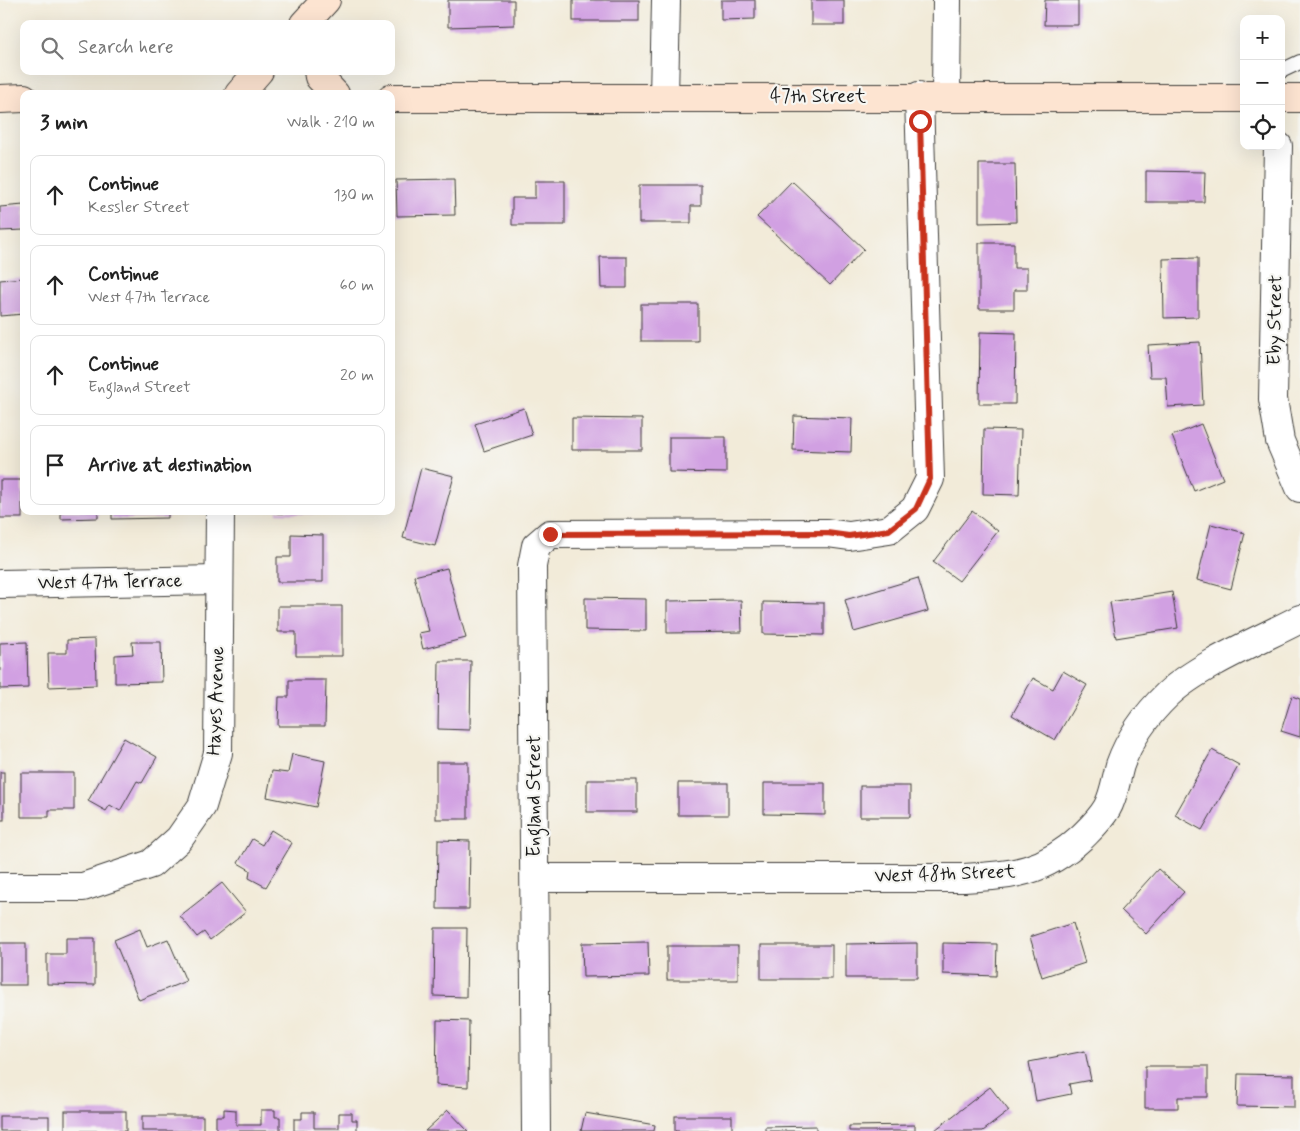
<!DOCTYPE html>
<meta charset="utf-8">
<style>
:root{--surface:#fff;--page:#f6f6f6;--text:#222;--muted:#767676;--line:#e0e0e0}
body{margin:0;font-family:Mynerve,sans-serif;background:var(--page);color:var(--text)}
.controls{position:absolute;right:15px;top:15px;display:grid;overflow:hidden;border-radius:10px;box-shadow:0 5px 20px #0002}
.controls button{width:45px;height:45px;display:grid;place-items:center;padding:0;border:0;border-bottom:1px solid var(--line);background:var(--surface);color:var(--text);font:25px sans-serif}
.stop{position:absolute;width:15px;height:15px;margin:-11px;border:4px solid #c8321e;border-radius:50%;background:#fff}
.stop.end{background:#c8321e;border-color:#fff;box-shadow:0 1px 5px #0008}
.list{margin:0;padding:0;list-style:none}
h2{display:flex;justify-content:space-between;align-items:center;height:65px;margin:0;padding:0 20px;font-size:21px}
h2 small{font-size:16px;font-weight:400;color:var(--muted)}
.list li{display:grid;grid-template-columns:32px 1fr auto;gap:15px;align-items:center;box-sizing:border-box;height:80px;margin:0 10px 10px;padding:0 10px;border:1px solid var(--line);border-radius:10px}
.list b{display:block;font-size:19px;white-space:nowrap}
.list p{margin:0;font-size:16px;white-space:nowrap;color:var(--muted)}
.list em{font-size:16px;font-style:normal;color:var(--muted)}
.icon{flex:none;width:28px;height:28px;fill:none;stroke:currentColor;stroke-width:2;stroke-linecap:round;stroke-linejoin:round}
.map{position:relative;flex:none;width:1300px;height:1131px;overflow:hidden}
.search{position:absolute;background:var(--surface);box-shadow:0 5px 20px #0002;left:20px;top:20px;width:375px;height:55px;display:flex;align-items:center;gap:12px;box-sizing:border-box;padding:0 18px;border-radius:10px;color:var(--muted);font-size:19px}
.panel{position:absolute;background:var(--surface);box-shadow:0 5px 20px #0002;left:20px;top:90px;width:375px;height:425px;border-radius:10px}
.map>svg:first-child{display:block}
.building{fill:#d1a0e2}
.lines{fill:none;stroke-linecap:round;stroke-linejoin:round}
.service-casing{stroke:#3c3b38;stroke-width:16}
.minor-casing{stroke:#3c3b38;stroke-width:30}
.secondary-casing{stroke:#3c3b38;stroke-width:30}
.service{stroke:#fff;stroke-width:14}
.minor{stroke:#fff;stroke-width:28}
.secondary{stroke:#fde4d1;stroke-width:28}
.route{stroke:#c8321e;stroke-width:6}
.labels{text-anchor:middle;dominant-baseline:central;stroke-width:4.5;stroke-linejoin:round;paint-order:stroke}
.street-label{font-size:19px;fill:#1c1c1c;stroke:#f6f6f2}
</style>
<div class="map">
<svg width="1300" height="1131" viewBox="0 0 1300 1131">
<rect width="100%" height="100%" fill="#f6f6f2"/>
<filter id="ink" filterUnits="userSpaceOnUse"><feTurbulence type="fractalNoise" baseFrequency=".02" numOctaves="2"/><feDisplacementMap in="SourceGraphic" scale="10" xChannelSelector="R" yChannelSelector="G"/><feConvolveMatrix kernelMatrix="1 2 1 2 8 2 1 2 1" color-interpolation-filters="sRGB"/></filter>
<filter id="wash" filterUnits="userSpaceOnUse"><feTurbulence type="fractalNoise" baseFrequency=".0096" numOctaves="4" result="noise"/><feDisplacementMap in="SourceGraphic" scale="20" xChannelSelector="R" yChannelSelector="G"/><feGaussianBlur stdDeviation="1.12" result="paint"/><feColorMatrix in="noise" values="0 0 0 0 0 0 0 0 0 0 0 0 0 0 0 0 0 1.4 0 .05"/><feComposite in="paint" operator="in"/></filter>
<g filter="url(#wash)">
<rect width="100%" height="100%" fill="#f2ebd9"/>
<g id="blocks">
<g class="building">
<polygon points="448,0 514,0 514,25 448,27"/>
<rect x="573" y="0" width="66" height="21"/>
<polygon points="721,0 755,0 755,19 721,20"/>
<rect x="811" y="0" width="33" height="25"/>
<polygon points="1045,0 1078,0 1078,25 1044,25"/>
<polygon points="979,164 1015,164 1016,222 979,223"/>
<polygon points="1146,171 1205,172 1204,202 1146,202"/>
<polygon points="454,179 455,215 397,216 396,180"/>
<polygon points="535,181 565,181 565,225 512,225 512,198 535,198"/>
<polygon points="792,181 864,249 830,285 757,217"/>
<polygon points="639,185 701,185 701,206 691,206 691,223 639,223"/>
<polygon points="24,205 24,230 0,231 0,207"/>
<polygon points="979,243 1014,243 1014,268 1027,268 1027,290 1014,290 1014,309 979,309"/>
<polygon points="600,257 627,257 627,288 601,288"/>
<polygon points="1198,258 1198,317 1164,318 1163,259"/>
<polygon points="24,278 24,314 0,316 0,280"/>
<rect x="641" y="304" width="57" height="37"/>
<polygon points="980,332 1016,333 1015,404 979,404"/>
<polygon points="1200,342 1203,405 1168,407 1166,377 1150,377 1148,345"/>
<polygon points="524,408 532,435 484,451 475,424"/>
<polygon points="794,416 852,418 851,452 793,450"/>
<polygon points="572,418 642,419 642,450 572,450"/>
<polygon points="1201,424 1223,479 1194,491 1172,436"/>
<polygon points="984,429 1021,430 1019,495 983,494"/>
<polygon points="669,437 726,437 726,473 669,472"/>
<polygon points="421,468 454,476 435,546 403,538"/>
<rect x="0" y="480" width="22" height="38"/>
<polygon points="61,511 98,511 98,518 61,519"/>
<polygon points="112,511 168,511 168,518 112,519"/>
<polygon points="277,511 314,511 314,514 277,513"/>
<polygon points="972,511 998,531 959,581 933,562"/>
<polygon points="1211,524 1245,533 1231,589 1197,580"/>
<polygon points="291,534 323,535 323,582 277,582 277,557 291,557"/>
<polygon points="447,568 466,638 423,649 419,633 429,631 414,576"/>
<polygon points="918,578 928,611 854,632 845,600"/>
<polygon points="1172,592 1178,628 1116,638 1110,602"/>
<polygon points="585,598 646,599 646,631 585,630"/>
<polygon points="741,600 742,632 667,633 667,601"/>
<polygon points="763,602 824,603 824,635 763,634"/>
<polygon points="278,606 342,606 342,656 296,656 296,632 278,632"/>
<polygon points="95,639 96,685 49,687 48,653 67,653 67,640"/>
<polygon points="27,642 28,688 0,689 0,643"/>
<polygon points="132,642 161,642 162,682 115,683 115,655 133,654"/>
<polygon points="439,661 471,661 470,730 438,729"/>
<polygon points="1063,671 1087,685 1055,740 1012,715 1033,678 1053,689"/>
<polygon points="289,680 326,680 325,726 278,726 279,697 289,697"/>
<polygon points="1292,696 1300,699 1300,737 1281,731"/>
<polygon points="124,738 157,757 142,783 137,781 120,811 110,805 106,811 88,801"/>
<polygon points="1212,750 1239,765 1202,830 1175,815"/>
<polygon points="292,754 325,761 316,807 267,797 272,771 288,773"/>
<rect x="436" y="762" width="32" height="57"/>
<rect x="0" y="772" width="4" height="48"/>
<polygon points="21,773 74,773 74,810 49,810 49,817 21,817"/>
<rect x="587" y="780" width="50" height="32"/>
<rect x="678" y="783" width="50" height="32"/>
<polygon points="764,783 825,783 825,815 764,814"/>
<rect x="860" y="786" width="50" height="31"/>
<polygon points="271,830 292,843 266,887 249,878 250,870 238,863 252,839 262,845"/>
<polygon points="438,840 470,841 469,909 437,909"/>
<polygon points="1158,869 1184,892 1146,934 1121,910"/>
<polygon points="222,883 246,912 210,940 204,932 197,937 180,916"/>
<polygon points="1073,923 1085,963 1042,977 1030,937"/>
<polygon points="435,928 467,928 466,997 434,996"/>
<polygon points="140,929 147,947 168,939 186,981 139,1000 114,940"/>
<polygon points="66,938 95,938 95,985 47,984 47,954 66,954"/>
<polygon points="648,942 649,976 583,977 582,943"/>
<rect x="0" y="943" width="26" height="42"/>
<polygon points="917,943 917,978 846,978 846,944"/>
<polygon points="943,943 997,944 996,976 943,974"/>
<rect x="761" y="945" width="71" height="34"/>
<rect x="667" y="946" width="71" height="34"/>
<polygon points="437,1020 469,1021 468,1087 436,1085"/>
<polygon points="1085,1051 1091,1080 1069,1084 1071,1094 1036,1101 1029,1062"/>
<polygon points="1145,1066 1208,1066 1208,1097 1178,1097 1178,1108 1145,1108"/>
<polygon points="1238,1074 1294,1075 1294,1107 1237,1106"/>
<polygon points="990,1087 1009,1111 983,1131 936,1131 935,1130"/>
<polygon points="224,1109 236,1110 236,1125 261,1125 261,1110 275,1110 275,1117 280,1117 280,1131 216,1131 216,1116 224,1116"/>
<polygon points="448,1110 468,1131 425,1131"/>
<rect x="65" y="1111" width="61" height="20"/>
<polygon points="302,1112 314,1112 314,1128 339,1128 339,1113 352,1113 352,1120 357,1120 357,1131 294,1131 294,1119 302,1119"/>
<polygon points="585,1113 655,1125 654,1131 581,1131"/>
<rect x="0" y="1116" width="49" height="15"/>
<rect x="142" y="1116" width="61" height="15"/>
<rect x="675" y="1116" width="57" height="15"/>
<polygon points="915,1125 915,1131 849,1131 849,1126"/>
<polygon points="816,1126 816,1131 765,1131 765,1127"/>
</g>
</g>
</g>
<g filter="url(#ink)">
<use href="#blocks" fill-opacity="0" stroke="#3c3b38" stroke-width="1"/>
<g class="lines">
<defs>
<polyline id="service" points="1281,71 1300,62"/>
<g id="minor">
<polyline points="946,96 947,0"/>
<polyline points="664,97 666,0"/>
<polyline points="1278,146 1273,399 1280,441 1300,488"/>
<polyline points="0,584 219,580"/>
<path d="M535,878H964C1014,875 1043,873 1082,837C1091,828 1100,820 1107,808C1114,796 1116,779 1120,765C1130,737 1147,714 1168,694C1199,665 1262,639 1300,619"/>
<polyline points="0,887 83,887 151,864 179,839 202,806 218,753 220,511"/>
<polyline points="536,1131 532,566 536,546 550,534 827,533 849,536 889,530 915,509 930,479 919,96"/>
</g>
<g id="secondary">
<polyline points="304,24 326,0"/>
<polyline points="318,71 319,77 335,94"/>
<polyline points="239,94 259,71"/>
<polyline points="391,98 1244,98"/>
<polyline points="1281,98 1300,98"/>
<polyline points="0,99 24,98"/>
</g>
</defs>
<use href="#service" class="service-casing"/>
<use href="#minor" class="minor-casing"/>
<use href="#secondary" class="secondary-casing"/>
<use href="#service" class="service"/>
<use href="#minor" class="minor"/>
<use href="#secondary" class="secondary"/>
</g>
</g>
<g class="lines" filter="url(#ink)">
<polyline class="route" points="550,534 827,533 849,536 889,530 916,509 930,479 920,121"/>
</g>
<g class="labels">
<g class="street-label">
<text x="818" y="96">47th Street</text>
<text transform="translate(1275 320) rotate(-89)">Eby Street</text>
<text transform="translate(110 582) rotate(-1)">West 47th Terrace</text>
<text transform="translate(216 701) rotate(-88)">Hayes Avenue</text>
<text transform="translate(534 796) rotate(-90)">England Street</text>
<text transform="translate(945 874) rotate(-2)">West 48th Street</text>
</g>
</g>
</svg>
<div class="controls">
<button>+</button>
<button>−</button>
<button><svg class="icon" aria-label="locate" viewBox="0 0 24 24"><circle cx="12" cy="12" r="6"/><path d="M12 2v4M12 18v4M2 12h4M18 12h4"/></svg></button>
</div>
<div class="stop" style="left:920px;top:121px"></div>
<div class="stop end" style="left:550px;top:534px"></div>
<div class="search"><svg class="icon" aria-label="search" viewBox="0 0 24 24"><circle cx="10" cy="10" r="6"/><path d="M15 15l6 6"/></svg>Search here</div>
<section class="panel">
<h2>3 min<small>Walk · 210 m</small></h2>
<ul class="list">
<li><svg class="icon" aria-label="ahead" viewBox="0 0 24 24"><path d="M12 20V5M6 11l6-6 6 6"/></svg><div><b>Continue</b><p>Kessler Street</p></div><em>130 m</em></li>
<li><svg class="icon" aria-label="ahead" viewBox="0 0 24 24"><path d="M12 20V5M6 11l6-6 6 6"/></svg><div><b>Continue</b><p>West 47th Terrace</p></div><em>60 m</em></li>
<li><svg class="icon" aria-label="ahead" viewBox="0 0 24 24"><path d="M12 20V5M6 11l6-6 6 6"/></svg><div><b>Continue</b><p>England Street</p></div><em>20 m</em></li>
<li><svg class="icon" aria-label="arrive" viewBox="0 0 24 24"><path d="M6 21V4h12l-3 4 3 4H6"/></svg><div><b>Arrive at destination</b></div></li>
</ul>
</section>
</div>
